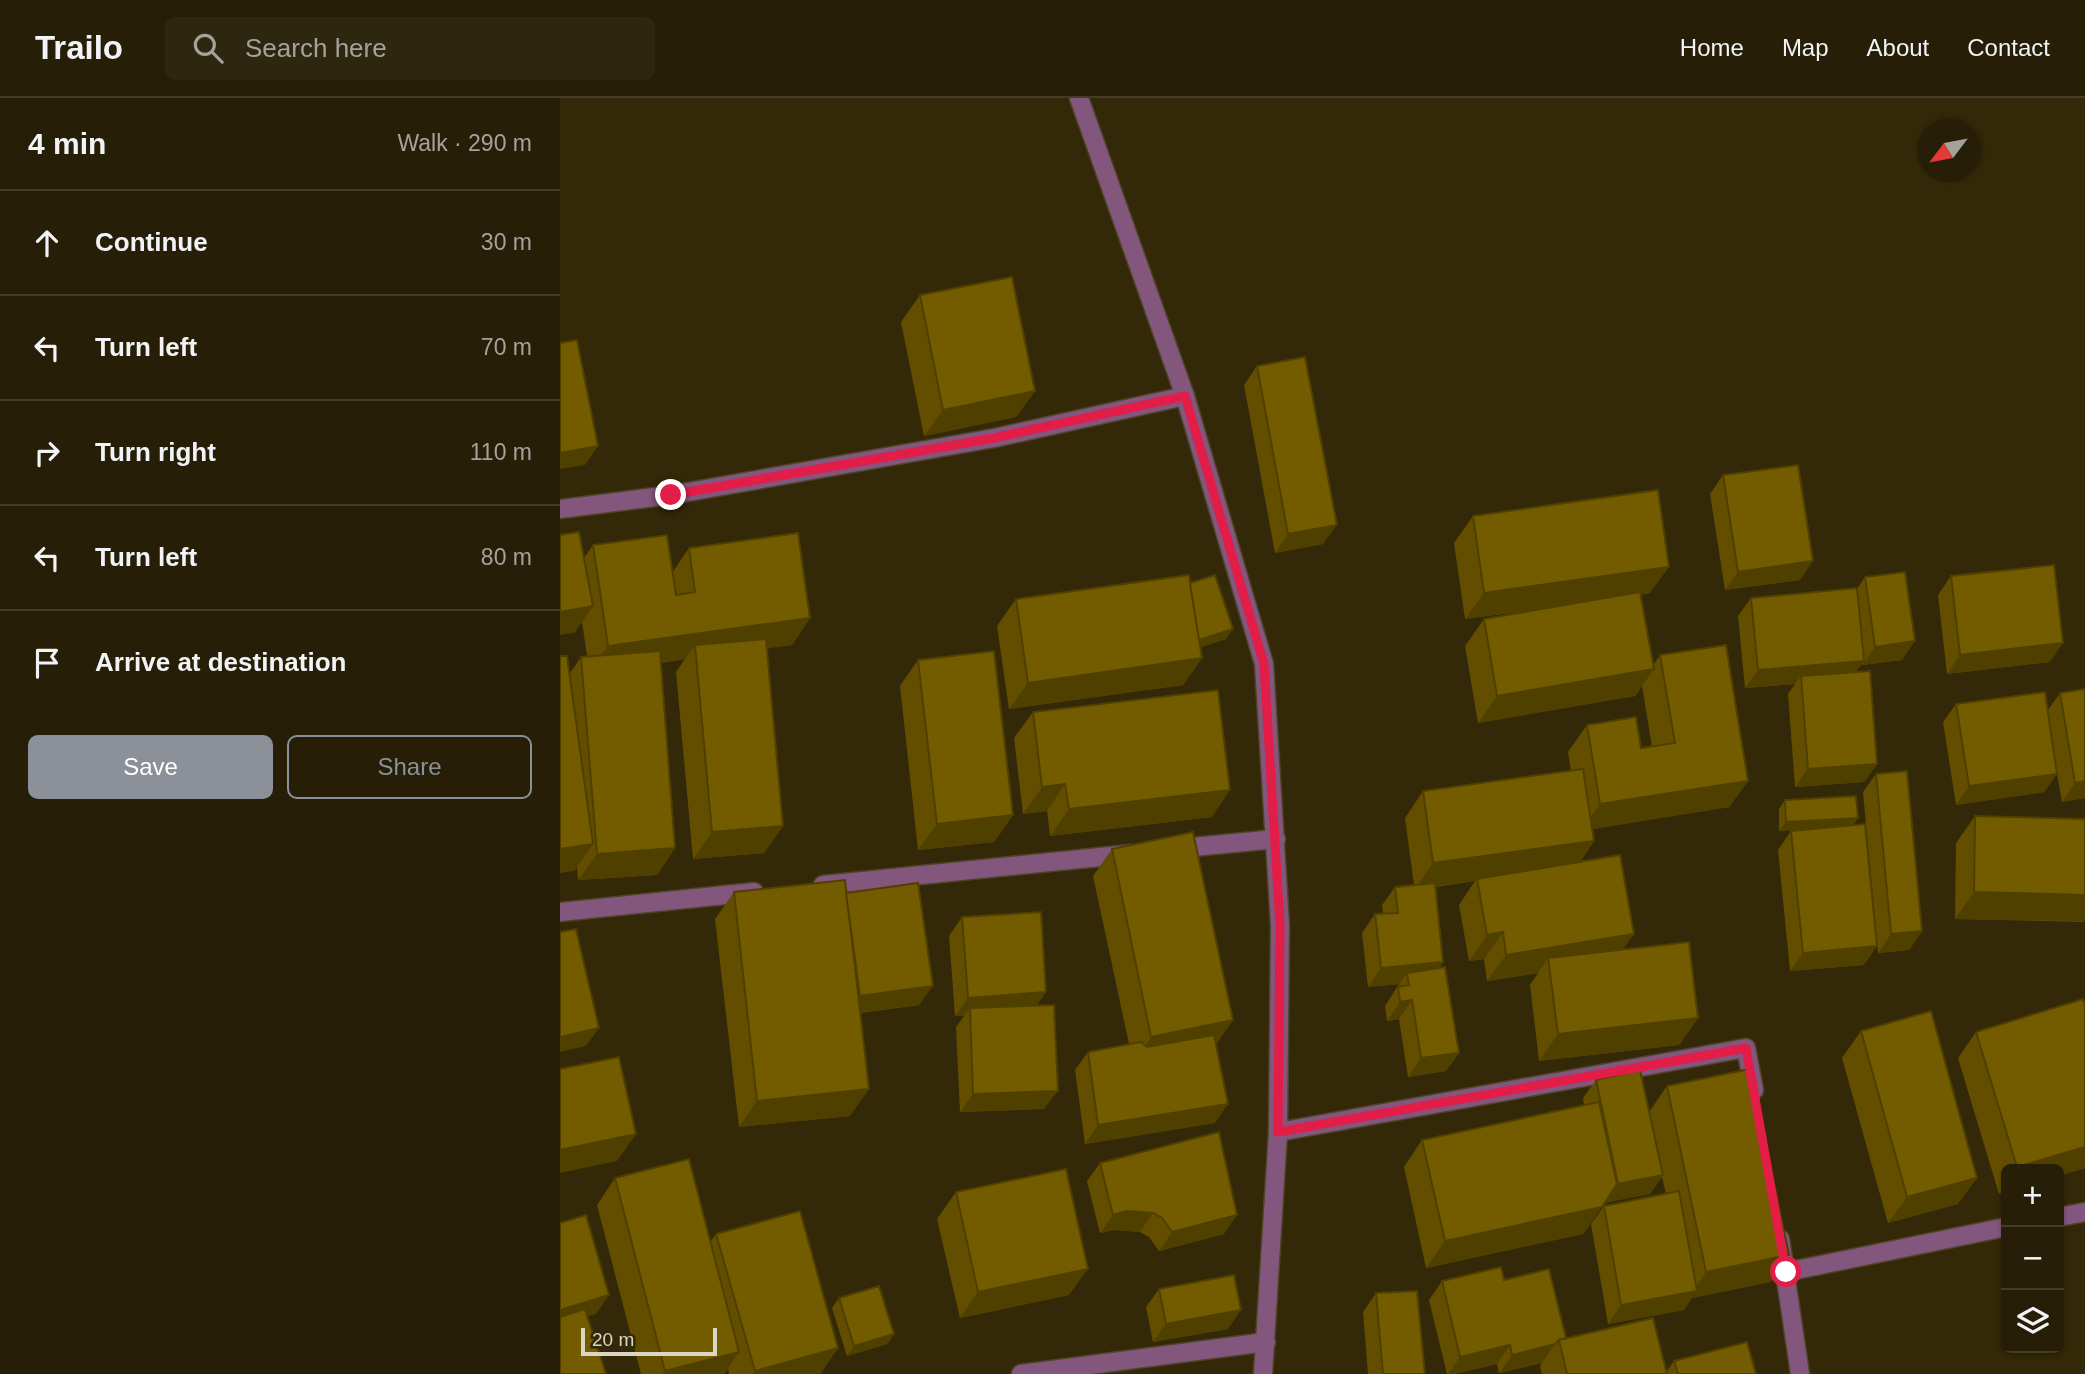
<!DOCTYPE html>
<meta charset="utf-8">
<style>
:root{--surface:#261e06;--page:#2e2710;--text:#f1f3f6;--muted:#a4a29b;--line:#423c28;--accent:#8c9099}
body{margin:0;font-family:Arial,sans-serif;background:var(--page);color:var(--text)}
.controls{position:absolute;right:21px;bottom:21px;display:grid;overflow:hidden;border-radius:10px;box-shadow:0 2px 5px #0004}
.controls button{width:63px;height:63px;display:grid;place-items:center;padding:0;border:0;border-bottom:2px solid var(--line);background:var(--surface);color:var(--text);font:35px sans-serif}
.compass{position:absolute;left:1357px;top:21px;width:63px;height:63px;border-radius:50%;background:var(--surface);box-shadow:0 2px 5px #0004;rotate:238deg}
.scale{position:absolute;left:21px;bottom:18px;width:136px;box-sizing:border-box;padding-left:7px;border:4px solid #dbd5c3;border-top:0;font-size:19px;line-height:24px;white-space:nowrap;color:#dbd5c3;-webkit-text-stroke:5px #332808;paint-order:stroke}
.stop{position:absolute;width:21px;height:21px;margin:-16px;border:5px solid #e11d48;border-radius:50%;background:#fff}
.stop.end{background:#e11d48;border-color:#fff;box-shadow:0 2px 7px #0008}
.list{margin:0;padding:0;list-style:none}
h2{display:flex;justify-content:space-between;align-items:center;height:91px;margin:0;padding:0 28px;font-size:30px}
h2 small{font-size:23px;font-weight:400;color:var(--muted)}
.list li{display:grid;grid-template-columns:46px 1fr auto;gap:21px;align-items:center;box-sizing:border-box;height:105px;padding:0 28px;border-top:2px solid var(--line)}
.list b{display:block;font-size:26px;white-space:nowrap}
.list em{font-size:23px;font-style:normal;color:var(--muted)}
.actions{display:flex;gap:14px;padding:21px 28px}
.actions a{flex:1;padding:16px 0;border:2px solid var(--accent);border-radius:10px;text-align:center;font-size:24px;color:var(--accent)}
.actions .main{background:var(--accent);color:#fff}
.icon{flex:none;width:38px;height:38px;fill:none;stroke:currentColor;stroke-width:2;stroke-linecap:round;stroke-linejoin:round}
.map{position:relative;flex:none;width:1525px;height:1276px;overflow:hidden}
header{display:flex;align-items:center;gap:42px;box-sizing:border-box;height:98px;padding:0 35px;background:var(--surface);border-bottom:2px solid var(--line)}
header strong{font-size:33px}
nav{display:flex;gap:38px;margin-inline-start:auto;font-size:24px}
.search{width:490px;height:63px;background:var(--page);display:flex;align-items:center;gap:18px;box-sizing:border-box;padding:0 24px;border-radius:10px;color:var(--muted);font-size:26px}
main{display:flex}
aside{flex:1;background:var(--surface)}
.map>svg:first-child{display:block}
.lines{fill:none;stroke-linecap:round;stroke-linejoin:round}
.minor-casing{stroke:#4e4426;stroke-width:21}
.minor{stroke:#83567e;stroke-width:18}
.wall{fill:#634e00}
.shaded-wall{fill:#504000}
.building{fill:#735b00;stroke:#504000;stroke-width:2}
.route{stroke:#e11d48;stroke-width:9}
</style>
<header>
<strong>Trailo</strong>
<div class="search"><svg class="icon" aria-label="search" viewBox="0 0 24 24"><circle cx="10" cy="10" r="6"/><path d="M15 15l6 6"/></svg>Search here</div>
<nav><a>Home</a><a>Map</a><a>About</a><a>Contact</a></nav>
</header>
<main>
<aside>
<h2>4 min<small>Walk · 290 m</small></h2>
<ul class="list">
<li><svg class="icon" aria-label="ahead" viewBox="0 0 24 24"><path d="M12 20V5M6 11l6-6 6 6"/></svg><div><b>Continue</b></div><em>30 m</em></li>
<li><svg class="icon" aria-label="left" viewBox="0 0 24 24"><path d="M17 20v-9H6M10 6l-5 5 5 5"/></svg><div><b>Turn left</b></div><em>70 m</em></li>
<li><svg class="icon" aria-label="right" viewBox="0 0 24 24"><path d="M7 20v-9h11M14 6l5 5-5 5"/></svg><div><b>Turn right</b></div><em>110 m</em></li>
<li><svg class="icon" aria-label="left" viewBox="0 0 24 24"><path d="M17 20v-9H6M10 6l-5 5 5 5"/></svg><div><b>Turn left</b></div><em>80 m</em></li>
<li><svg class="icon" aria-label="arrive" viewBox="0 0 24 24"><path d="M6 21V4h12l-3 4 3 4H6"/></svg><div><b>Arrive at destination</b></div></li>
</ul>
<div class="actions"><a class="main">Save</a><a>Share</a></div>
</aside>
<div class="map">
<svg width="1525" height="1276" viewBox="0 0 1525 1276">
<rect width="100%" height="100%" fill="#332808"/>
<g class="lines">
<defs>
<g id="minor">
<polyline points="519,0 625,298 704,566 720,827 718,1034 703,1276"/>
<polyline points="0,411 111,397 434,340 625,298"/>
<polyline points="612,751 716,741"/>
<polyline points="263,787 570,756"/>
<polyline points="0,814 194,794"/>
<polyline points="718,1034 1186,950 1194,992"/>
<polyline points="1499,1119 1525,1114"/>
<polyline points="1220,1141 1240,1276"/>
<polyline points="1226,1174 1446,1129"/>
<polyline points="461,1276 706,1244"/>
</g>
</defs>
<use href="#minor" class="minor-casing"/>
<use href="#minor" class="minor"/>
</g>
<g class="wall">
<polygon points="360,197 475,293 456,319 364,338 341,224"/>
<polygon points="697,268 763,446 715,455 684,287"/>
<polygon points="1163,377 1240,482 1165,492 1150,396"/>
<polygon points="913,418 1090,495 1080,497 1093,568 1100,557 1188,683 1169,709 1032,731 1034,743 1020,764 1074,836 1062,852 1138,920 1119,947 979,963 970,887 978,875 927,883 924,861 909,863 899,807 915,783 876,789 883,864 880,869 899,955 886,973 848,979 839,921 827,923 825,908 839,886 808,889 802,835 815,816 823,816 822,807 835,789 854,787 845,720 863,693 1011,673 1008,654 1027,627 1081,650 1092,649 1082,588 1075,598 918,625 905,548 924,521 996,509 905,521 894,445"/>
<polygon points="33,447 112,475 129,450 250,520 232,547 206,550 223,728 204,755 133,761 116,574 125,561 101,565 115,750 97,777 18,782 17,769 14,773 10,575 21,559 27,558 22,524 14,535 24,460"/>
<polygon points="1391,478 1490,564 1387,576 1378,497"/>
<polygon points="1305,479 1342,562 1302,567 1301,566 1296,574 1317,666 1304,684 1235,689 1228,596 1235,586 1185,590 1178,518 1191,500 1297,491"/>
<polygon points="630,485 666,541 640,549 642,560 623,587 449,611 437,528 456,501"/>
<polygon points="358,562 453,717 434,744 358,752 340,588"/>
<polygon points="1525,591 1525,700 1502,704 1497,676 1484,694 1396,707 1383,624 1396,606 1488,612 1500,595"/>
<polygon points="473,614 652,719 490,738 487,713 463,716 454,640"/>
<polygon points="1316,676 1362,833 1349,852 1318,855 1303,694"/>
<polygon points="1225,702 1298,720 1293,727 1304,867 1230,873 1218,752 1231,733 1236,732 1219,733 1219,711"/>
<polygon points="1415,718 1525,721 1524,824 1395,821 1396,745"/>
<polygon points="552,751 673,922 656,946 655,1025 525,1046 515,972 528,954 569,946 533,778"/>
<polygon points="174,794 286,795 359,907 300,915 290,1018 179,1029 155,821"/>
<polygon points="402,819 477,908 484,1011 400,1014 396,929 404,918 395,918 389,838"/>
<polygon points="1525,902 1525,1070 1499,1078 1499,1071 1446,1071 1446,1094 1439,1096 1398,960 1416,934 1524,904"/>
<polygon points="1301,933 1398,1106 1328,1125 1282,960"/>
<polygon points="1036,982 1089,1014 1107,988 1229,1157 1210,1184 1132,1200 1124,1212 1048,1226 1031,1126 1044,1108 1106,1096 1102,1079 1090,1096 1045,1104 1023,1136 866,1170 844,1069 862,1042 1024,1007 1023,1000"/>
<polygon points="540,1065 664,1136 599,1153 589,1139 580,1134 554,1132 540,1135 527,1083"/>
<polygon points="55,1080 150,1144 156,1136 278,1250 260,1276 169,1276 168,1271 164,1276 81,1276 37,1107"/>
<polygon points="396,1094 509,1197 400,1220 377,1121"/>
<polygon points="944,1182 1006,1240 1106,1274 1114,1263 1196,1276 982,1276 980,1268 982,1265 939,1275 937,1266 894,1276 887,1276 869,1202 882,1183"/>
<polygon points="599,1191 668,1231 593,1244 586,1209"/>
<polygon points="816,1195 865,1276 808,1276 803,1214"/>
<polygon points="279,1200 334,1236 327,1246 287,1258 272,1210"/>
</g>
<g class="shaded-wall">
<polygon points="475,293 456,319 364,338 383,312"/>
<polygon points="38,348 25,367 0,371 0,355"/>
<polygon points="777,427 763,446 715,455 728,436"/>
<polygon points="1253,463 1240,482 1165,492 1178,474"/>
<polygon points="1109,469 1090,495 905,521 924,495"/>
<polygon points="33,508 14,535 0,537 0,514"/>
<polygon points="250,520 232,547 136,560 135,547 125,561 29,574 48,548"/>
<polygon points="673,531 666,541 630,553 636,543"/>
<polygon points="1355,543 1342,562 1302,567 1315,549"/>
<polygon points="1503,545 1490,564 1387,576 1400,557"/>
<polygon points="642,560 623,587 449,611 468,585"/>
<polygon points="1304,563 1291,581 1241,578 1235,586 1185,590 1198,572"/>
<polygon points="1094,571 1075,598 918,625 937,598"/>
<polygon points="1317,666 1304,684 1235,689 1248,671"/>
<polygon points="1497,676 1484,694 1396,707 1409,688"/>
<polygon points="1188,683 1169,709 1021,733 1040,706"/>
<polygon points="1525,683 1525,700 1502,704 1515,685"/>
<polygon points="505,686 487,713 463,716 482,689"/>
<polygon points="670,692 652,719 490,738 509,711"/>
<polygon points="453,717 434,744 358,752 377,726"/>
<polygon points="1298,720 1291,730 1219,733 1226,724"/>
<polygon points="223,728 204,755 133,761 152,734"/>
<polygon points="1034,743 1015,770 917,781 915,783 855,791 873,765"/>
<polygon points="33,746 14,773 0,775 0,751"/>
<polygon points="115,750 97,777 18,782 37,756"/>
<polygon points="1414,794 1525,797 1525,823 1395,821"/>
<polygon points="1362,833 1349,852 1318,855 1331,836"/>
<polygon points="943,834 924,861 909,863 927,837"/>
<polygon points="1074,836 1055,862 988,860 978,875 927,883 946,857"/>
<polygon points="1317,848 1304,867 1230,873 1243,855"/>
<polygon points="883,864 870,883 847,875 839,886 808,889 821,870"/>
<polygon points="373,888 359,907 287,916 300,898"/>
<polygon points="486,894 473,913 410,910 404,918 395,918 408,900"/>
<polygon points="852,902 839,921 827,923 840,904"/>
<polygon points="1138,920 1119,947 979,963 998,936"/>
<polygon points="673,922 654,948 573,966 591,939"/>
<polygon points="39,930 26,948 0,954 0,939"/>
<polygon points="899,955 886,973 848,979 861,960"/>
<polygon points="309,991 290,1018 179,1029 197,1003"/>
<polygon points="498,993 484,1011 400,1014 413,996"/>
<polygon points="668,1006 655,1025 525,1046 538,1027"/>
<polygon points="76,1036 57,1063 0,1075 0,1052"/>
<polygon points="1525,1049 1525,1070 1499,1078 1499,1071 1456,1071 1457,1069"/>
<polygon points="1103,1077 1090,1096 1045,1105 1058,1086"/>
<polygon points="1417,1080 1398,1106 1328,1125 1347,1099"/>
<polygon points="1446,1085 1446,1094 1439,1096"/>
<polygon points="1042,1109 1023,1136 866,1170 885,1143"/>
<polygon points="567,1113 593,1115 580,1134 554,1132 540,1135 553,1117"/>
<polygon points="677,1117 664,1136 599,1153 612,1134"/>
<polygon points="1229,1157 1210,1184 1132,1200 1124,1212 1048,1226 1061,1207 1132,1194 1146,1174"/>
<polygon points="528,1171 509,1197 400,1220 418,1194"/>
<polygon points="49,1197 36,1216 0,1227 0,1212"/>
<polygon points="681,1212 668,1231 593,1244 606,1226"/>
<polygon points="334,1236 327,1246 287,1258 294,1248"/>
<polygon points="995,1246 982,1265 939,1275 952,1257"/>
<polygon points="950,1247 937,1266 894,1276 888,1276 900,1259"/>
<polygon points="278,1250 260,1276 193,1276 195,1273"/>
<polygon points="179,1254 164,1276 103,1276 105,1273"/>
</g>
<g class="building">
<polygon points="452,179 475,293 383,312 360,197"/>
<polygon points="17,242 38,348 0,355 0,245"/>
<polygon points="745,259 777,427 728,436 697,268"/>
<polygon points="1238,367 1253,463 1178,474 1163,377"/>
<polygon points="1098,392 1109,469 924,495 913,418"/>
<polygon points="19,434 33,508 0,514 0,437"/>
<polygon points="238,435 250,520 48,548 33,447 107,437 116,497 135,494 129,450"/>
<polygon points="1494,467 1503,545 1400,557 1391,478"/>
<polygon points="1345,474 1355,543 1315,549 1305,479"/>
<polygon points="629,477 642,560 468,585 456,501"/>
<polygon points="655,477 673,531 639,542 630,485"/>
<polygon points="1297,490 1304,563 1198,572 1191,500"/>
<polygon points="1080,494 1094,571 937,598 924,521"/>
<polygon points="206,541 223,728 152,734 135,547"/>
<polygon points="1166,547 1188,683 1040,706 1027,627 1076,619 1081,650 1115,645 1100,557"/>
<polygon points="100,553 115,750 37,756 21,559"/>
<polygon points="434,553 453,717 377,726 358,562"/>
<polygon points="0,558 7,558 33,746 0,751"/>
<polygon points="1310,573 1317,666 1248,671 1241,578"/>
<polygon points="1525,591 1525,683 1515,685 1500,595"/>
<polygon points="658,592 670,692 509,711 505,686 482,689 473,614"/>
<polygon points="1485,594 1497,676 1409,688 1396,606"/>
<polygon points="1023,671 1034,743 873,765 863,693"/>
<polygon points="1347,673 1362,833 1331,836 1316,676"/>
<polygon points="1296,698 1298,720 1226,724 1225,702"/>
<polygon points="1415,718 1525,721 1525,797 1414,794"/>
<polygon points="1305,726 1317,848 1243,855 1231,733"/>
<polygon points="633,734 673,922 591,939 552,751"/>
<polygon points="1060,757 1074,836 946,857 943,834 927,837 917,781"/>
<polygon points="285,782 309,991 197,1003 174,794"/>
<polygon points="358,785 373,888 300,898 286,795"/>
<polygon points="875,785 883,864 821,870 815,816 838,815 835,789"/>
<polygon points="481,814 486,894 408,900 402,819"/>
<polygon points="16,831 39,930 0,939 0,834"/>
<polygon points="1129,844 1138,920 998,936 988,860"/>
<polygon points="885,869 899,955 861,960 852,902 840,904 838,889 849,887 847,875"/>
<polygon points="1523,901 1525,907 1525,1049 1457,1069 1416,934"/>
<polygon points="494,907 498,993 413,996 410,910"/>
<polygon points="1371,913 1417,1080 1347,1099 1301,933"/>
<polygon points="654,937 668,1006 538,1027 528,954 581,944 587,949"/>
<polygon points="59,959 76,1036 0,1052 0,971"/>
<polygon points="1190,971 1229,1157 1146,1174 1107,988"/>
<polygon points="1080,972 1103,1077 1058,1086 1036,982"/>
<polygon points="1039,1004 1057,1086 1042,1109 885,1143 862,1042"/>
<polygon points="659,1034 677,1117 612,1134 602,1120 593,1115 567,1113 553,1117 540,1065"/>
<polygon points="129,1061 179,1254 105,1273 55,1080"/>
<polygon points="506,1071 528,1171 418,1194 396,1094"/>
<polygon points="1119,1093 1137,1193 1061,1207 1044,1108"/>
<polygon points="240,1113 278,1250 195,1273 156,1136"/>
<polygon points="26,1117 49,1197 0,1212 0,1125"/>
<polygon points="941,1169 944,1182 989,1171 1006,1240 999,1242 995,1246 952,1257 950,1247 900,1259 882,1183"/>
<polygon points="674,1177 681,1212 606,1226 599,1191"/>
<polygon points="319,1188 334,1236 294,1248 279,1200"/>
<polygon points="857,1193 865,1276 823,1276 816,1195"/>
<polygon points="25,1211 46,1276 0,1276 0,1219"/>
<polygon points="1093,1220 1107,1276 1007,1276 999,1242"/>
<polygon points="1187,1244 1196,1276 1118,1276 1114,1263"/>
</g>
<g class="lines">
<polyline class="route" points="111,397 434,340 625,298 704,566 720,827 718,1034 1186,950 1226,1174"/>
</g>
</svg>
<div class="controls">
<button>+</button>
<button>−</button>
<button><svg class="icon" aria-label="layers" viewBox="0 0 24 24"><path d="M12 4l9 5-9 5-9-5zM3 14l9 5 9-5"/></svg></button>
</div>
<svg class="compass" viewBox="-18 -18 36 36"><path d="M0-13l5 13h-10z" fill="#e53935"/><path d="M0 13l5-13h-10z" fill="#a4a29b"/></svg>
<div class="scale">20 m</div>
<div class="stop" style="left:1226px;top:1174px"></div>
<div class="stop end" style="left:111px;top:397px"></div>
</div>
</main>
